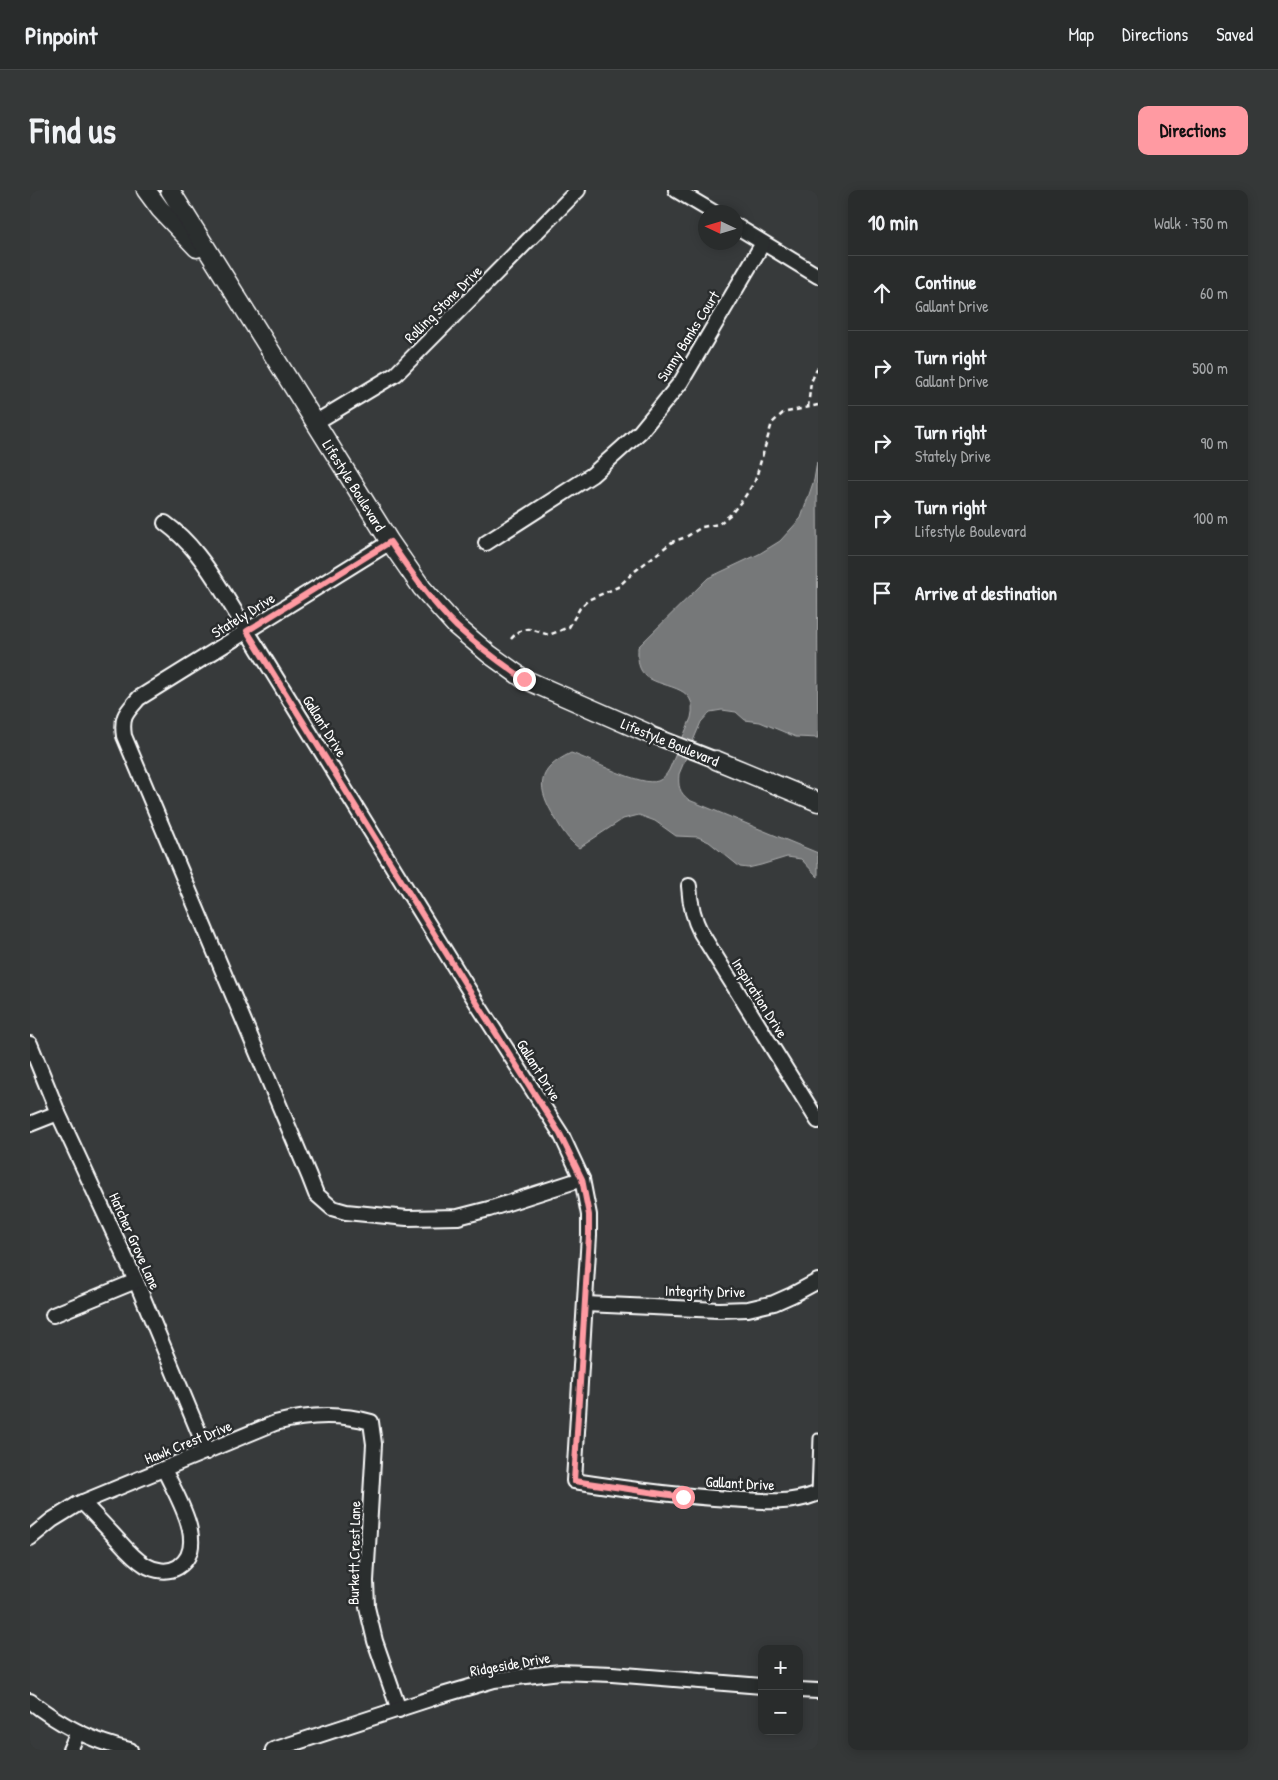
<!DOCTYPE html>
<meta charset="utf-8">
<style>
:root{--surface:#292c2c;--page:#353838;--text:#f1f3f6;--muted:#a5a7a9;--line:#454848;--accent:#ff9aa2}
body{margin:0;font-family:"Patrick Hand",sans-serif;background:var(--page);color:var(--text)}
.controls{position:absolute;right:15px;bottom:15px;display:grid;overflow:hidden;border-radius:10px;box-shadow:0 2px 12px #0003}
.controls button{width:45px;height:45px;display:grid;place-items:center;padding:0;border:0;border-bottom:1px solid var(--line);background:var(--surface);color:var(--text);font:25px sans-serif}
.compass{position:absolute;left:668px;top:15px;width:45px;height:45px;border-radius:50%;background:var(--surface);box-shadow:0 2px 12px #0003;rotate:274deg}
.stop{position:absolute;width:15px;height:15px;margin:-11px;border:4px solid #ff9aa2;border-radius:50%;background:#fff}
.stop.end{background:#ff9aa2;border-color:#fff;box-shadow:0 1px 5px #0008}
.list{margin:0;padding:0;list-style:none}
h2{display:flex;justify-content:space-between;align-items:center;height:65px;margin:0;padding:0 20px;font-size:21px}
h2 small{font-size:16px;font-weight:400;color:var(--muted)}
.list li{display:grid;grid-template-columns:32px 1fr auto;gap:15px;align-items:center;box-sizing:border-box;height:75px;padding:0 20px;border-top:1px solid var(--line)}
.list b{display:block;font-size:19px;white-space:nowrap}
.list p{margin:0;font-size:16px;white-space:nowrap;color:var(--muted)}
.list em{font-size:16px;font-style:normal;color:var(--muted)}
.icon{flex:none;width:28px;height:28px;fill:none;stroke:currentColor;stroke-width:2;stroke-linecap:round;stroke-linejoin:round}
.map{position:relative;flex:none;width:788px;height:1560px;overflow:hidden;border-radius:10px}
header{display:flex;align-items:center;gap:30px;box-sizing:border-box;height:70px;padding:0 25px;background:var(--surface);border-bottom:1px solid var(--line)}
header strong{font-size:24px}
nav{display:flex;gap:28px;margin-inline-start:auto;font-size:18px}
.intro{display:flex;align-items:center;justify-content:space-between;box-sizing:border-box;height:120px;padding:0 30px}
h1{margin:0;font-size:35px}
.button{padding:12px 22px;border-radius:10px;background:var(--accent);color:#111;font-size:18px;font-weight:700}
main{display:flex;gap:30px;padding:0 30px}
aside{flex:1;background:var(--surface);border-radius:10px;box-shadow:0 2px 12px #0003}
.map>svg:first-child{display:block}
.water{fill:#767879;stroke:#adaeaf}
.lines{fill:none;stroke-linecap:round;stroke-linejoin:round}
.service-casing{stroke:#fff;stroke-width:11}
.minor-casing{stroke:#fff;stroke-width:18}
.tertiary-casing{stroke:#fff;stroke-width:21}
.path{stroke:#fff;stroke-width:2.5;stroke-dasharray:5 4;stroke-linecap:butt}
.service{stroke:#2a2d2e;stroke-width:7}
.minor{stroke:#2a2d2e;stroke-width:14}
.tertiary{stroke:#2a2d2e;stroke-width:18}
.route{stroke:#ff9aa2;stroke-width:6}
.labels{text-anchor:middle;dominant-baseline:central;stroke-width:5;stroke-linejoin:round;paint-order:stroke}
.street-label{font-size:15px;fill:#fff;stroke:#2a2d2e}
</style>
<header>
<strong>Pinpoint</strong>
<nav><a>Map</a><a>Directions</a><a>Saved</a></nav>
</header>
<div class="intro"><h1>Find us</h1><a class="button">Directions</a></div>
<main>
<div class="map">
<svg width="788" height="1560" viewBox="0 0 788 1560">
<rect width="100%" height="100%" fill="#373a3b"/>
<filter id="ink" filterUnits="userSpaceOnUse"><feTurbulence type="fractalNoise" baseFrequency=".02" numOctaves="2"/><feDisplacementMap in="SourceGraphic" scale="10" xChannelSelector="R" yChannelSelector="G"/><feConvolveMatrix kernelMatrix="1 2 1 2 8 2 1 2 1" color-interpolation-filters="sRGB"/></filter>
<g filter="url(#ink)">
<path class="water" d="M787,272L788,548L766,547L730,532L715,530L706,522L692,520L680,522L671,532L649,584C648,596 649,602 659,610L788,663V687L771,669L757,667L731,675L718,678L710,677L679,652L668,647L646,646L625,631L609,625L593,629L549,658C538,650 532,640 525,628C507,598 505,580 541,563C560,569 611,597 628,591C633,589 636,585 639,580L661,528C670,492 628,500 614,484C607,477 608,466 608,457L678,388L729,364L750,351L771,328L784,290Z"/>
<g class="lines">
<defs>
<polyline id="service" points="786,1304 788,1248"/>
<g id="minor">
<polyline points="646,0 683,22"/>
<polyline points="706,36 788,86"/>
<polyline points="286,232 366,184 548,0"/>
<path d="M135,333C160,351 177,376 193,402L450,818L531,944L552,989L559,1025V1045L544,1291C596,1299 647,1306 700,1309C730,1311 758,1315 786,1304"/>
<path d="M360,352L109,508C96,523 91,526 94,546L279,986L286,1004L302,1018L316,1022L377,1028L428,1027L459,1019L552,989"/>
<polyline points="456,353 562,285 610,242 651,192 733,53"/>
<polyline points="617,543 686,570"/>
<path d="M659,696C660,713 663,728 671,743L788,931"/>
<polyline points="0,854 28,923 106,1091 177,1262"/>
<polyline points="0,934 28,923"/>
<polyline points="555,1114 689,1120 718,1119 744,1113 762,1105 788,1091"/>
<polyline points="23,1125 106,1091"/>
<path d="M52,1312C65,1325 77,1338 89,1351C97,1360 105,1369 115,1375C125,1381 138,1383 148,1377C180,1356 145,1304 134,1279"/>
<path d="M0,1348L22,1330L48,1314L245,1233C276,1225 310,1223 341,1232L344,1254L336,1391L337,1417L345,1451L369,1520"/>
<polyline points="769,1500 788,1501"/>
<path d="M0,1511C29,1534 63,1552 100,1560"/>
<polyline points="40,1560 48,1542"/>
<polyline points="243,1560 409,1506 464,1490 530,1482 582,1484 732,1496"/>
</g>
<g id="tertiary">
<polyline points="116,0 130,19 167,58"/>
<path id="s1" d="M140,0L360,352L392,398L426,436L459,464L494,489L617,543"/>
<polyline points="686,570 788,612"/>
</g>
</defs>
<use href="#service" class="service-casing"/>
<use href="#minor" class="minor-casing"/>
<use href="#tertiary" class="tertiary-casing"/>
<g class="path">
<polyline points="778,217 781,192 788,177"/>
<path d="M481,449C495,433 502,440 519,445L539,437L550,418L558,410L588,397L605,381L642,352L656,347L672,337L689,334L701,324L714,308L725,291L742,233L753,223L788,215"/>
</g>
<use href="#service" class="service"/>
<use href="#minor" class="minor"/>
<use href="#tertiary" class="tertiary"/>
</g>
</g>
<g class="lines" filter="url(#ink)">
<path class="route" d="M494,489C471,473 448,456 427,437C401,412 381,382 360,352L217,441L450,818L530,944L552,989L559,1025V1045L544,1291L653,1307"/>
</g>
<g class="labels">
<g class="street-label">
<text transform="translate(413 114) rotate(-45)">Rolling Stone Drive</text>
<text transform="translate(658 146) rotate(-58)">Sunny Banks Court</text>
<text stroke="none"><textPath href="#s1" startOffset="348">Lifestyle Boulevard</textPath></text>
<text transform="translate(213 425) rotate(-32)">Stately Drive</text>
<text transform="translate(295 536) rotate(58)">Gallant Drive</text>
<text transform="translate(640 552) rotate(22)">Lifestyle Boulevard</text>
<text transform="translate(730 808) rotate(58)">Inspiration Drive</text>
<text transform="translate(509 880) rotate(58)">Gallant Drive</text>
<text transform="translate(105 1051) rotate(66)">Hatcher Grove Lane</text>
<text transform="translate(675 1101) rotate(1)">Integrity Drive</text>
<text transform="translate(158 1252) rotate(-22)">Hawk Crest Drive</text>
<text transform="translate(710 1293) rotate(3)">Gallant Drive</text>
<text transform="translate(324 1363) rotate(-89)">Burkett Crest Lane</text>
<text transform="translate(480 1474) rotate(-10)">Ridgeside Drive</text>
</g>
</g>
</svg>
<div class="controls">
<button>+</button>
<button>−</button>
</div>
<svg class="compass" viewBox="-18 -18 36 36"><path d="M0-13l5 13h-10z" fill="#e53935"/><path d="M0 13l5-13h-10z" fill="#a5a7a9"/></svg>
<div class="stop" style="left:653px;top:1307px"></div>
<div class="stop end" style="left:494px;top:489px"></div>
</div>
<aside>
<h2>10 min<small>Walk · 750 m</small></h2>
<ul class="list">
<li><svg class="icon" aria-label="ahead" viewBox="0 0 24 24"><path d="M12 20V5M6 11l6-6 6 6"/></svg><div><b>Continue</b><p>Gallant Drive</p></div><em>60 m</em></li>
<li><svg class="icon" aria-label="right" viewBox="0 0 24 24"><path d="M7 20v-9h11M14 6l5 5-5 5"/></svg><div><b>Turn right</b><p>Gallant Drive</p></div><em>500 m</em></li>
<li><svg class="icon" aria-label="right" viewBox="0 0 24 24"><path d="M7 20v-9h11M14 6l5 5-5 5"/></svg><div><b>Turn right</b><p>Stately Drive</p></div><em>90 m</em></li>
<li><svg class="icon" aria-label="right" viewBox="0 0 24 24"><path d="M7 20v-9h11M14 6l5 5-5 5"/></svg><div><b>Turn right</b><p>Lifestyle Boulevard</p></div><em>100 m</em></li>
<li><svg class="icon" aria-label="arrive" viewBox="0 0 24 24"><path d="M6 21V4h12l-3 4 3 4H6"/></svg><div><b>Arrive at destination</b></div></li>
</ul>
</aside>
</main>
